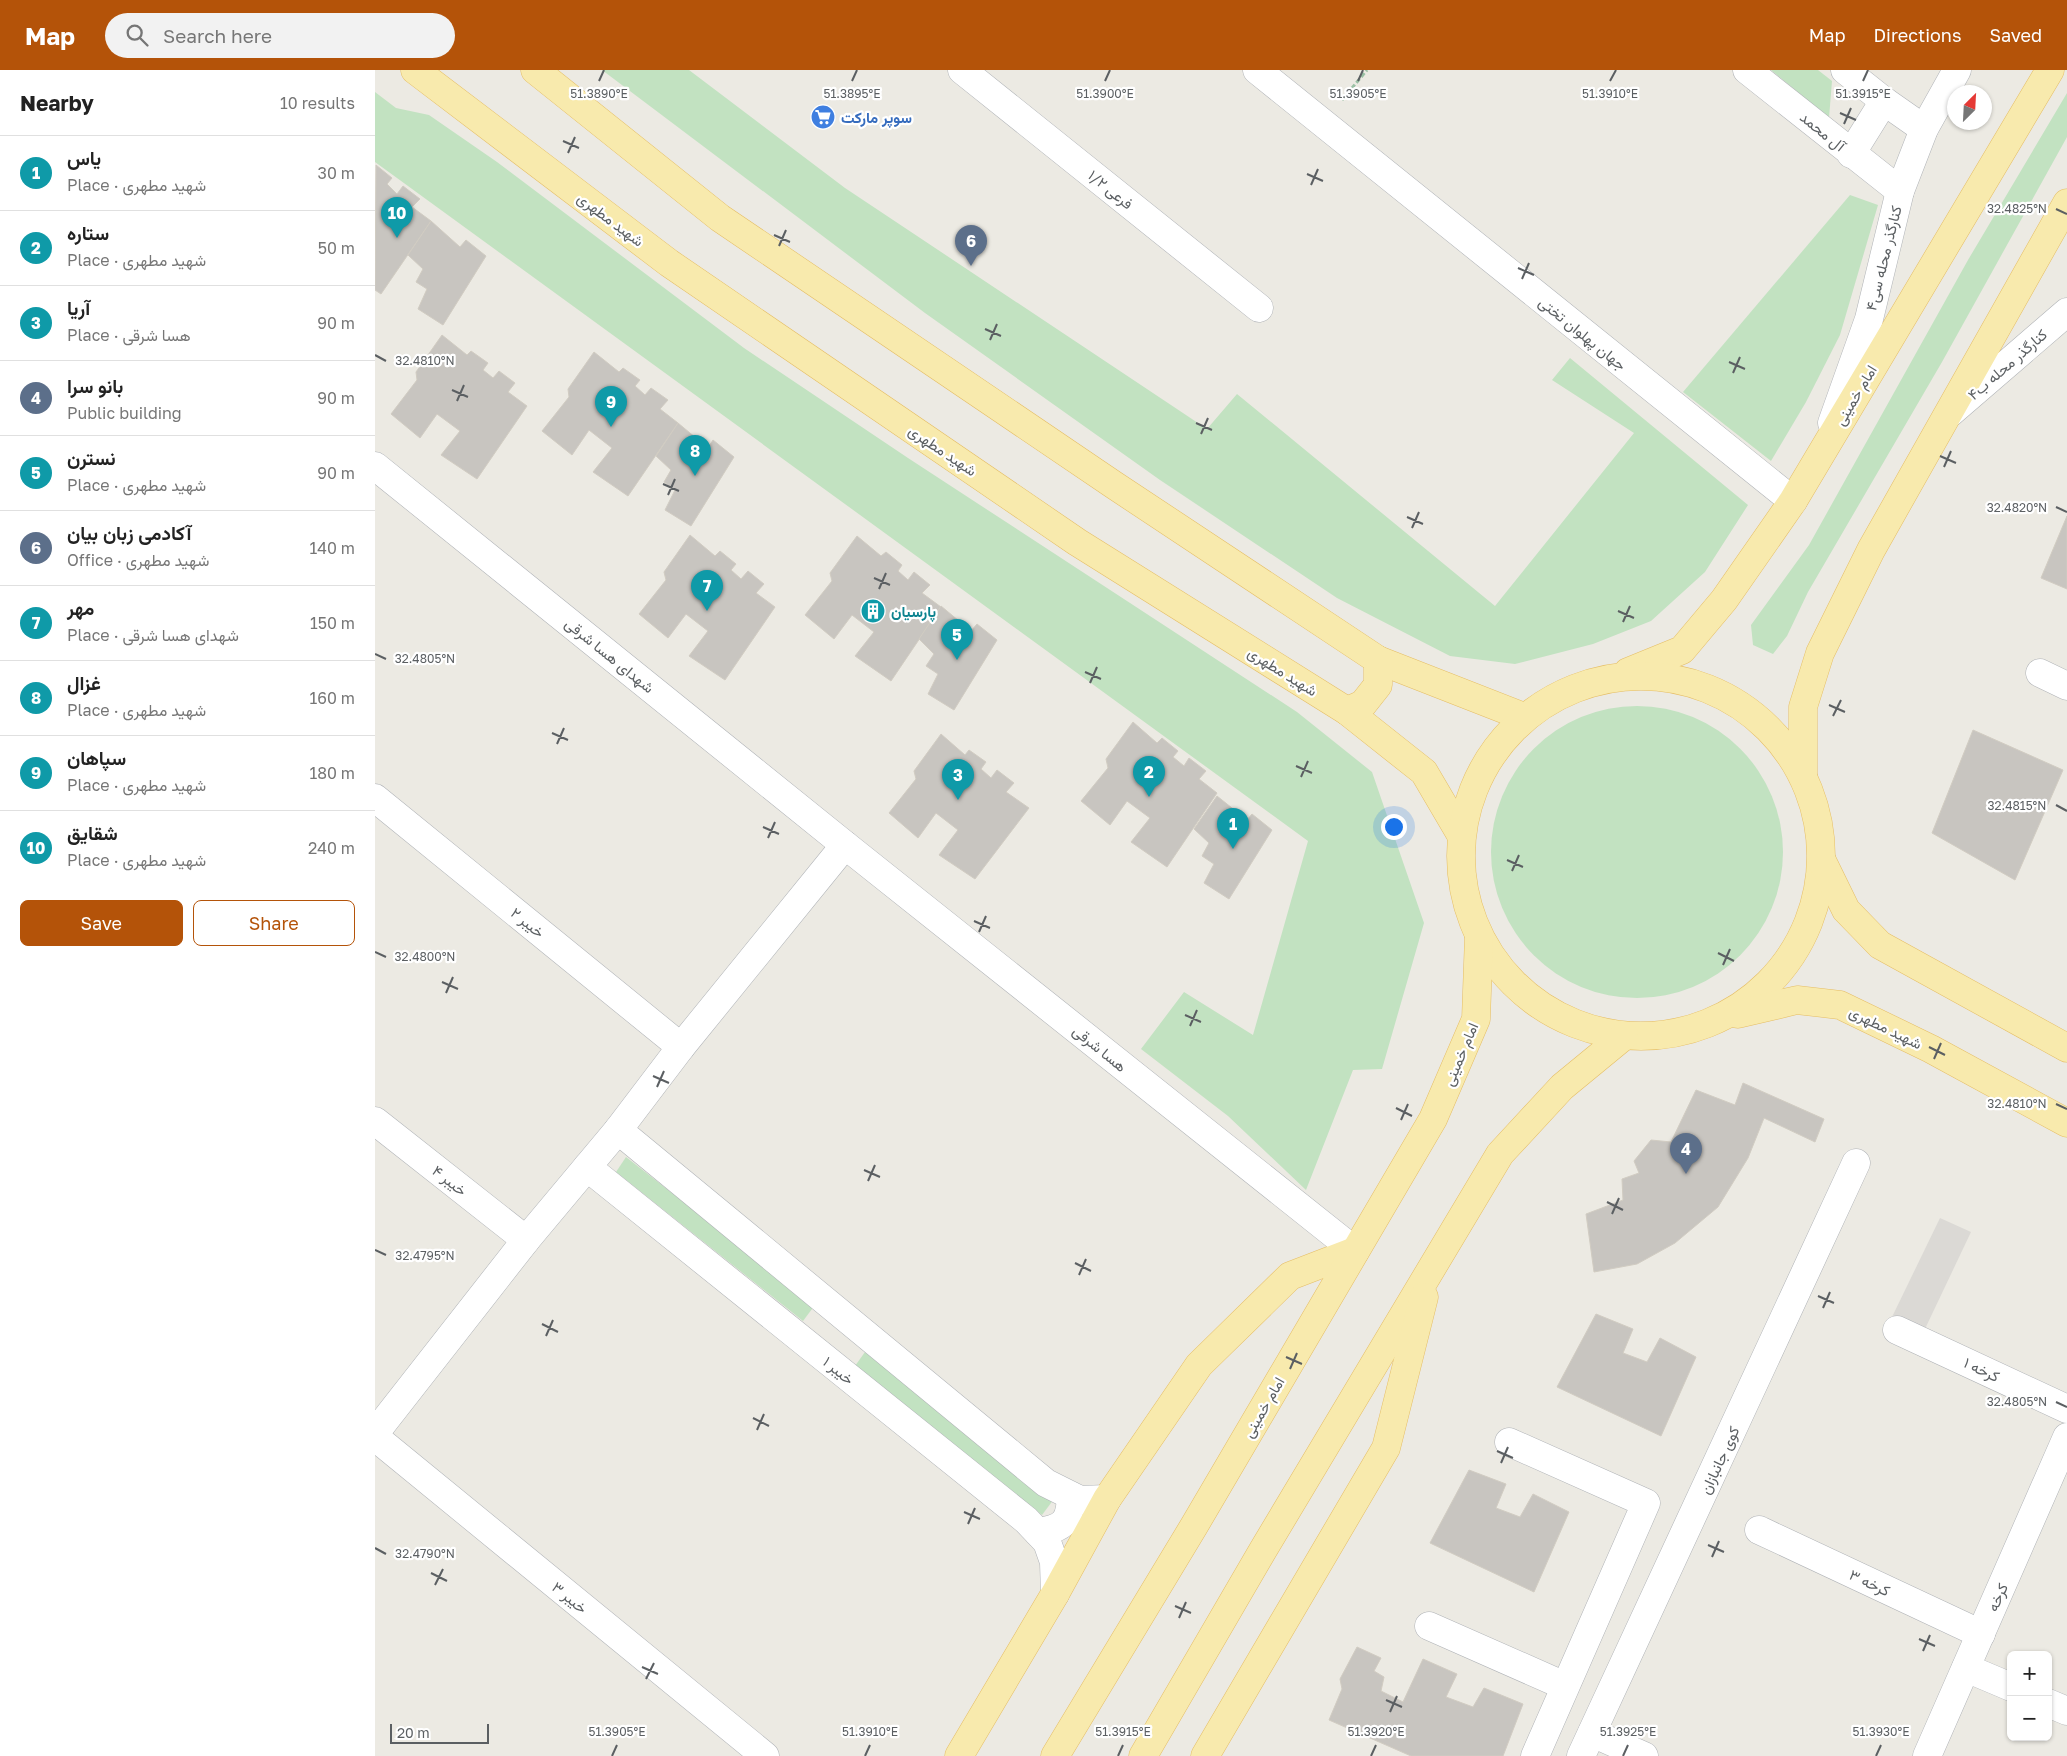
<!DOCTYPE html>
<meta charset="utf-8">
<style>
:root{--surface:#fff;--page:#f2f2f2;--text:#222;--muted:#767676;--line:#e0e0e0;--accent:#b45309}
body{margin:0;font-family:"Golos Text",Vazirmatn,sans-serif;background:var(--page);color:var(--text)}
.controls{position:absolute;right:15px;bottom:15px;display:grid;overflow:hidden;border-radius:8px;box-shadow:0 1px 4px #0004}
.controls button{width:45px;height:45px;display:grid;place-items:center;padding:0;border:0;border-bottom:1px solid var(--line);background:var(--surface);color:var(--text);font:25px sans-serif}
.compass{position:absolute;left:1572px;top:15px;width:45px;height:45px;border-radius:50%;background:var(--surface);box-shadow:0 1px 4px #0004;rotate:24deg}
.scale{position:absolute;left:15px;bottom:12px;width:99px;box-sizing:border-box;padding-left:5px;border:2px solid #5b5f62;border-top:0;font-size:14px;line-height:18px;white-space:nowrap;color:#5b5f62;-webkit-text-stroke:4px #fff;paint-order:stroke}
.you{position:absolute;left:1018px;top:756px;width:18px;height:18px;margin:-12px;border:4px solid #fff;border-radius:50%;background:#1a73e8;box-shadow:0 0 0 8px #1a73e833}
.badge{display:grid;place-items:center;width:32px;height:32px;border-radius:50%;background:var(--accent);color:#fff;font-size:16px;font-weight:700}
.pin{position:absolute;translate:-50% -41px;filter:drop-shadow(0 1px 2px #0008)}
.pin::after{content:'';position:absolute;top:26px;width:18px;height:15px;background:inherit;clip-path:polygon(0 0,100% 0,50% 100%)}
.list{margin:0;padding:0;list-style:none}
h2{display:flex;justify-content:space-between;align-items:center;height:65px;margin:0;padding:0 20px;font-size:21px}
h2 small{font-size:16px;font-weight:400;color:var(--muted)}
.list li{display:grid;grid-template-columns:32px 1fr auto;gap:15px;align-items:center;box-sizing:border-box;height:75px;padding:0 20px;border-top:1px solid var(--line)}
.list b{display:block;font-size:19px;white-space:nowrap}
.list p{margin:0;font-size:16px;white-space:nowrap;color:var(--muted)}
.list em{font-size:16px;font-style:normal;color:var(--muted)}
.actions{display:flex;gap:10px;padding:15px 20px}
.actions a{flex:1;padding:11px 0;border:1px solid var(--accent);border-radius:8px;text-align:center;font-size:18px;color:var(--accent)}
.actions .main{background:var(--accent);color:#fff}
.icon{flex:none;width:28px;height:28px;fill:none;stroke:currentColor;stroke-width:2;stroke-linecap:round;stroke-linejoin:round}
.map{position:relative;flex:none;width:1692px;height:1686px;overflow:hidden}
header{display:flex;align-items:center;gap:30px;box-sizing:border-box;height:70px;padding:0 25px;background:var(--accent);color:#fff}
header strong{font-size:24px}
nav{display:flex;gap:28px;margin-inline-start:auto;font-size:18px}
.search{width:350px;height:45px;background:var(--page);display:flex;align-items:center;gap:12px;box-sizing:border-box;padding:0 18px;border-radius:28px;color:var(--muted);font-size:19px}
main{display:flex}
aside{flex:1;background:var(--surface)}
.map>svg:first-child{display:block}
.industrial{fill:#dbd9d5}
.green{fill:#c2e2c1}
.building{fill:#c8c5c0;stroke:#d1ccc2}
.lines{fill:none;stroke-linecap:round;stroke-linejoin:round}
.minor-casing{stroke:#b0b3b7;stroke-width:29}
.major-casing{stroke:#e5bd64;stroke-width:29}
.path{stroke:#9ac0a4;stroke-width:3;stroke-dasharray:5 2.5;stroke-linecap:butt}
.minor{stroke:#fff;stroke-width:28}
.major{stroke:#f8eaad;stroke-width:28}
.ticks{fill:none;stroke:#5b5f62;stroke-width:2}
.labels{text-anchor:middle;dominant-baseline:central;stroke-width:4.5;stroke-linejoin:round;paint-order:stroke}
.shop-label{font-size:15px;font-weight:bold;fill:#366cbe;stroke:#fff;text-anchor:start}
.street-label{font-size:15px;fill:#5b5f62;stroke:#fff}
.culture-label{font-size:15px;font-weight:bold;fill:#0d838f;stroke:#fff;text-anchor:start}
.ticks-label{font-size:12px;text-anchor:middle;fill:#5b5f62;stroke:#fff;stroke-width:4.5;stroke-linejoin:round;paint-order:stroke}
</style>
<header>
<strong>Map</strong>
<div class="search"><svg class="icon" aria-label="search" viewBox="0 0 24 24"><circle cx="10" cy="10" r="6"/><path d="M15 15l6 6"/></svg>Search here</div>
<nav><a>Map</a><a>Directions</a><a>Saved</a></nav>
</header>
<main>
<aside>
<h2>Nearby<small>10 results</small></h2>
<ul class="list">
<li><span class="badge" style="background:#0f9aa8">1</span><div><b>یاس</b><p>Place · شهید مطهری</p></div><em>30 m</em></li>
<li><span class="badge" style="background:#0f9aa8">2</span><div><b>ستاره</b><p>Place · شهید مطهری</p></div><em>50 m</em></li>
<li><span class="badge" style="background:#0f9aa8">3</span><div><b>آریا</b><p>Place · هسا شرقی</p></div><em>90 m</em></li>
<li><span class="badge" style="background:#5c6f8a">4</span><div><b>بانو سرا</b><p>Public building</p></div><em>90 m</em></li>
<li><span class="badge" style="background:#0f9aa8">5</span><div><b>نسترن</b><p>Place · شهید مطهری</p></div><em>90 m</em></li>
<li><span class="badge" style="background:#5c6f8a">6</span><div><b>آکادمی زبان بیان</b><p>Office · شهید مطهری</p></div><em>140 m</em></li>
<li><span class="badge" style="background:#0f9aa8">7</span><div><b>مهر</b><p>Place · شهدای هسا شرقی</p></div><em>150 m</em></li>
<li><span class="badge" style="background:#0f9aa8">8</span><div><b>غزال</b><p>Place · شهید مطهری</p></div><em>160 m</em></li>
<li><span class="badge" style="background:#0f9aa8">9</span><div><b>سپاهان</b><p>Place · شهید مطهری</p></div><em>180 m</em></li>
<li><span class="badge" style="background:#0f9aa8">10</span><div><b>شقایق</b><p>Place · شهید مطهری</p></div><em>240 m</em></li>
</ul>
<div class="actions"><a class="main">Save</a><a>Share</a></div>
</aside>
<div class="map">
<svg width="1692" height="1686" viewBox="0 0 1692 1686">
<rect width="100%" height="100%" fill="#eceae3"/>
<polygon class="industrial" points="1565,1148 1596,1162 1549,1261 1517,1247"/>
<g class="green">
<polygon points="227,0 314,0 470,118 832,359 862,324 1120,536 1259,363 1177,310 1195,288 1373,435 1330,502 1276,551 1218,574 1140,594 1075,586 962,528 785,410 550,243"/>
<polygon points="1396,0 1443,0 1457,11 1454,48"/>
<polygon points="0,22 21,38 54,45 122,92 369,278 533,388 922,642 997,702 1049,853 1007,999 978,1000 931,1120 853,1046 766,979 809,922 878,965 933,771 0,92"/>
<polygon points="1692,23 1692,67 1567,292 1433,522 1412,566 1398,584 1378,575 1376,555 1434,475 1593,190"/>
<polygon points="1475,125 1503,135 1465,265 1431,332 1396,391 1308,322"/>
<circle cx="1262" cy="782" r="146"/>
<polygon points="251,1087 440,1235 428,1251 241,1102"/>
<polygon points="490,1282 679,1429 667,1445 480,1296"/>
</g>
<g class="building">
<polygon points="1,95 17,108 12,114 22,124 28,116 45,129 37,137 56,151 6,224 0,220"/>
<polygon points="56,151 85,177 91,170 111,186 68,255 43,239 52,219 41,212 48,199 33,185"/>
<polygon points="67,265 92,285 96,281 113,293 108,300 118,308 124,301 140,313 133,322 152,336 102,409 66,385 85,361 62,344 45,368 16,344 42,310 41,302"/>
<polygon points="219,282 244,302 248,298 265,310 260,316 270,325 276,318 293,330 285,339 303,353 253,426 218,402 237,378 214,360 197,385 167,361 194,327 193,319"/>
<polygon points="303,353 333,378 338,370 359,387 316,456 290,440 300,420 289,412 296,400 281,386"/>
<polygon points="1692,446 1692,519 1666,508"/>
<polygon points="315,465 340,486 345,481 361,494 356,500 366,509 373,501 389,514 381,523 400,537 350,610 314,586 333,561 311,544 293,568 264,544 291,510 289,502"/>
<polygon points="482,466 506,486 511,482 527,495 523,501 533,510 539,502 555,515 547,523 566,537 516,611 480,586 499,562 477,545 459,569 430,545 457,511 455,503"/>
<polygon points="566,536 596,561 602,554 622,570 579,640 553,624 563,604 551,596 559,584 544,569"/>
<polygon points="758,652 782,673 787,668 803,681 798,687 809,696 814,688 831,701 824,709 842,723 792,797 756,772 775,748 752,731 735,755 706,731 733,698 731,689"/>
<polygon points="1598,660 1688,700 1640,810 1557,763"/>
<polygon points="566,664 590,685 594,680 611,692 606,699 616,708 622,700 639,713 631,722 654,738 600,809 564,785 583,760 561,743 543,768 514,743 541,709 539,701"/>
<polygon points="842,726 872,750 877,744 897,760 854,829 829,813 839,794 827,786 834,773 819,759"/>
<polygon points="1368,1013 1449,1049 1440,1072 1389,1048 1373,1088 1343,1137 1300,1173 1262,1194 1219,1202 1211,1144 1248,1130 1247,1109 1264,1103 1259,1091 1276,1070 1296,1072 1321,1020 1360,1035"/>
<polygon points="1221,1244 1258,1259 1248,1283 1272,1292 1285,1268 1321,1287 1286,1366 1182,1317"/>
<polygon points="1094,1400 1131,1414 1121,1438 1145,1447 1158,1424 1194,1442 1159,1522 1055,1473"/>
<polygon points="982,1577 1006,1588 999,1601 1009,1607 1006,1621 1028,1632 1048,1589 1082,1604 1071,1627 1098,1637 1109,1618 1148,1634 1128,1686 1036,1686 954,1650 967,1619 965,1609"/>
</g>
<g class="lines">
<defs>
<g id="minor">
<polyline points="587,0 884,238"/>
<polyline points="882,0 1418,431"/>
<polyline points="1372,0 1525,121"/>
<polyline points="1470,0 1509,31 1549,59"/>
<polyline points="1476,84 1509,31"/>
<polyline points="1575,343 1692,242"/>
<polyline points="1457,353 1494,249 1525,121 1549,59 1582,0"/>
<polyline points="0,396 470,775 980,1181"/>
<polyline points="1665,603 1692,616"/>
<polyline points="0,728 306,977"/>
<polyline points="0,1051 151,1170"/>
<polyline points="243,1060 671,1413 705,1430 732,1429"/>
<polyline points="212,1097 651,1450 672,1472 679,1492 680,1524"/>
<polyline points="1522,1260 1692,1339"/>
<polyline points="0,1363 151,1170 243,1060 306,977 470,775"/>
<polyline points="0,1367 390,1686"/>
<polyline points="1134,1372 1271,1433 1160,1686"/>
<polyline points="1384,1460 1606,1564"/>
<path d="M663,1462C689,1458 695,1452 696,1426"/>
<polyline points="1054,1556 1190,1616"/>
<polyline points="1591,1598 1636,1617"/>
<polyline points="1673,1633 1692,1641"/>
<polyline points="1217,1663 1269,1686"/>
<polyline points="1206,1686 1481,1093"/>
<polyline points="1552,1686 1692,1367"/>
</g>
<g id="major">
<polyline points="40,0 294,193 702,472 972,641 1049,702 1086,765"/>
<polyline points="160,0 345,148 739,415 1003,590 1149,647"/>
<polyline points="1253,602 1307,580 1349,530 1418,431 1675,0"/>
<circle cx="1266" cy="786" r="180"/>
<polyline points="972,641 988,634 1003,615 1003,590"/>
<polyline points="1428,706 1428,637 1445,583 1496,480 1692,133"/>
<polyline points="1447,791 1471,840 1505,875 1692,978"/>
<polyline points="1363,944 1422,930 1465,935 1556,979 1692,1053"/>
<polyline points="584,1686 680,1524 732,1429 824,1295 915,1206 980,1181"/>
<polyline points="680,1686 819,1456 1058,1049 1101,949 1104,866"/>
<polyline points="768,1686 888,1480 1125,1084 1187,1017 1249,966"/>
<polyline points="830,1686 1011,1378 1049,1227"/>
</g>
</defs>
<use href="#minor" class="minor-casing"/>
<use href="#major" class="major-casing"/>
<polyline class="path" points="967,30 992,0"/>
<use href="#minor" class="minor"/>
<use href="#major" class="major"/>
</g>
<path class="ticks" d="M224,11L229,0M477,11L482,0M730,11L735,0M983,11L988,0M1235,11L1241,0M1488,11L1493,0M1465,43L1481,50M1469,54L1476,38M188,71L204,78M193,83L200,67M932,104L948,111M936,115L943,99M1681,139L1692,144M399,165L415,172M404,176L411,160M1143,198L1159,205M1147,209L1154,193M610,259L626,266M615,270L622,254M0,285L11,291M1354,292L1370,299M1358,303L1365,287M77,320L93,327M82,331L89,315M821,353L837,360M826,364L833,348M1565,386L1581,393M1569,397L1576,381M288,414L304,421M293,425L300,409M1681,437L1692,442M1032,447L1048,454M1037,458L1044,442M499,508L515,515M504,519L511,503M1243,541L1259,548M1248,552L1255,536M0,584L11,589M710,602L726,609M715,613L722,597M1454,635L1470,642M1458,646L1466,630M177,663L193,670M182,674L189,658M921,696L937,703M926,707L933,691M1681,735L1692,741M388,757L404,764M393,768L400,752M1132,790L1148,797M1137,801L1144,785M599,851L615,858M604,862L611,846M0,882L11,887M1343,883L1359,891M1348,895L1355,879M67,912L83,919M71,923L78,907M810,945L826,952M815,956L822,940M1554,977L1570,985M1559,989L1566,973M278,1006L294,1013M282,1017L289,1001M1681,1034L1692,1039M1021,1038L1037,1046M1026,1050L1033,1034M489,1100L505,1107M493,1111L500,1095M1232,1132L1248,1140M1237,1144L1244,1128M0,1180L11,1185M700,1193L716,1201M704,1205L711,1189M1443,1226L1459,1233M1448,1238L1455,1222M167,1254L183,1262M171,1266L178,1250M911,1287L927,1294M915,1299L922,1283M1681,1332L1692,1337M378,1348L394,1356M382,1360L389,1344M1122,1381L1138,1388M1126,1393L1133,1377M589,1442L605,1449M593,1454L600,1438M1333,1475L1349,1482M0,1478L11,1484M1337,1487L1344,1471M56,1503L72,1511M60,1515L68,1499M800,1536L816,1543M804,1548L811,1532M1544,1569L1560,1576M1548,1581L1555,1565M267,1597L283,1604M271,1609L279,1593M1011,1630L1027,1637M1015,1642L1022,1626M237,1686L242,1675M490,1686L495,1675M743,1686L748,1675M996,1686L1001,1675M1248,1686L1253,1675M1501,1686L1506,1675"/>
<defs>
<symbol id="supermarket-disc" viewBox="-11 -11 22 22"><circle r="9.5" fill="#3f7fe0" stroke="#fff"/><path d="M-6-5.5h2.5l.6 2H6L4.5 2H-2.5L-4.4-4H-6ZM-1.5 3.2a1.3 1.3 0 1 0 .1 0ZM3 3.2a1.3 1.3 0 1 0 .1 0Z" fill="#fff"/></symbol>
<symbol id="building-disc" viewBox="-11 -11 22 22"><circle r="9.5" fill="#0f9aa8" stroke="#fff"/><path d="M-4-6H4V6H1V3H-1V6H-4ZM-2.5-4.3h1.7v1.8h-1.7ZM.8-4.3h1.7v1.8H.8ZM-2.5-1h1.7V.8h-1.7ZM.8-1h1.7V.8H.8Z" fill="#fff"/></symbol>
</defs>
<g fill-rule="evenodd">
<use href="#supermarket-disc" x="434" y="33" width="28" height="28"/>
<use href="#building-disc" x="484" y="527" width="28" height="28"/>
</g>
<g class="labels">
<g class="shop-label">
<text x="466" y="47">سوپر مارکت</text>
</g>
<g class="street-label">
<text transform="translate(1448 61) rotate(39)">آل محمد</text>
<text transform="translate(736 119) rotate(39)">فرعی ۱/۲</text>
<text transform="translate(236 149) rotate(37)">شهید مطهری</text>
<text transform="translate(1508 188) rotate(-76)">کنارگذر محله سی۴</text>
<text transform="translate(1208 263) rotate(39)">جهان پهلوان تختی</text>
<text transform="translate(1632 294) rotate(-41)">کنارگذر محله ب۴</text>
<text transform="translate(1480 325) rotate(-59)">امام خمینی</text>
<text transform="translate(568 380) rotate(34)">شهید مطهری</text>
<text transform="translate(235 585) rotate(39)">شهدای هسا شرقی</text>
<text transform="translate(908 601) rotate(32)">شهید مطهری</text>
<text transform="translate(153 852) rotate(39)">خیبر ۲</text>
<text transform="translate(1511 957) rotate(26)">شهید مطهری</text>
<text transform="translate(725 978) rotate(39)">هسا شرقی</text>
<text transform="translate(1085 984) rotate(-67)">امام خمینی</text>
<text transform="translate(75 1110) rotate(38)">خیبر ۴</text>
<text transform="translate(1607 1299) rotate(25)">کرخه ۱</text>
<text transform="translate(464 1300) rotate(39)">خیبر ۱</text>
<text transform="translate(888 1337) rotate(-60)">امام خمینی</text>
<text transform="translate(1344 1390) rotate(-65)">کوی جانبازان</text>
<text transform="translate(1495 1512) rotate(25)">کرخه ۳</text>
<text transform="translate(195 1527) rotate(39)">خیبر ۳</text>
<text transform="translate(1622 1527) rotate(-66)">کرخه</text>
</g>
<g class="culture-label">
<text x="516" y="541">پارسیان</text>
</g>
</g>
<g class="ticks-label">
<text x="224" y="28">51.3890°E</text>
<text x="730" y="28">51.3900°E</text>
<text x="477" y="28">51.3895°E</text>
<text x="983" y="28">51.3905°E</text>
<text x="1235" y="28">51.3910°E</text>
<text x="1488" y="28">51.3915°E</text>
<text x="1642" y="143">32.4825°N</text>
<text x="50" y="295">32.4810°N</text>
<text x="1642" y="442">32.4820°N</text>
<text x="50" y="593">32.4805°N</text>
<text x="1642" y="740">32.4815°N</text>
<text x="50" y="891">32.4800°N</text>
<text x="1642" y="1038">32.4810°N</text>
<text x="50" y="1190">32.4795°N</text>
<text x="1642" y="1336">32.4805°N</text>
<text x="50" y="1488">32.4790°N</text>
<text x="242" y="1666">51.3905°E</text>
<text x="495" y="1666">51.3910°E</text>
<text x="748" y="1666">51.3915°E</text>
<text x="1001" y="1666">51.3920°E</text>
<text x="1253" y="1666">51.3925°E</text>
<text x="1506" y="1666">51.3930°E</text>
</g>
</svg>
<div class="controls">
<button>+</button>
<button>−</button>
</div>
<svg class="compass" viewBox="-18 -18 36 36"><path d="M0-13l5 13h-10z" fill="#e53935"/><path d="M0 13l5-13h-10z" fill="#767676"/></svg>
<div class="scale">20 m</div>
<div class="you"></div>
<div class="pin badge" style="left:858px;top:779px;background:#0f9aa8">1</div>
<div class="pin badge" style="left:774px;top:727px;background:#0f9aa8">2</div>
<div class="pin badge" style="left:583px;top:730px;background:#0f9aa8">3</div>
<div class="pin badge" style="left:1311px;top:1104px;background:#5c6f8a">4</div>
<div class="pin badge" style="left:582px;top:590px;background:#0f9aa8">5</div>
<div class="pin badge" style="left:596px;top:196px;background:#5c6f8a">6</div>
<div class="pin badge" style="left:332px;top:541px;background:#0f9aa8">7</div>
<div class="pin badge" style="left:320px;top:406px;background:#0f9aa8">8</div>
<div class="pin badge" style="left:236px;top:357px;background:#0f9aa8">9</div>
<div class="pin badge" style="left:22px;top:168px;background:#0f9aa8">10</div>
</div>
</main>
